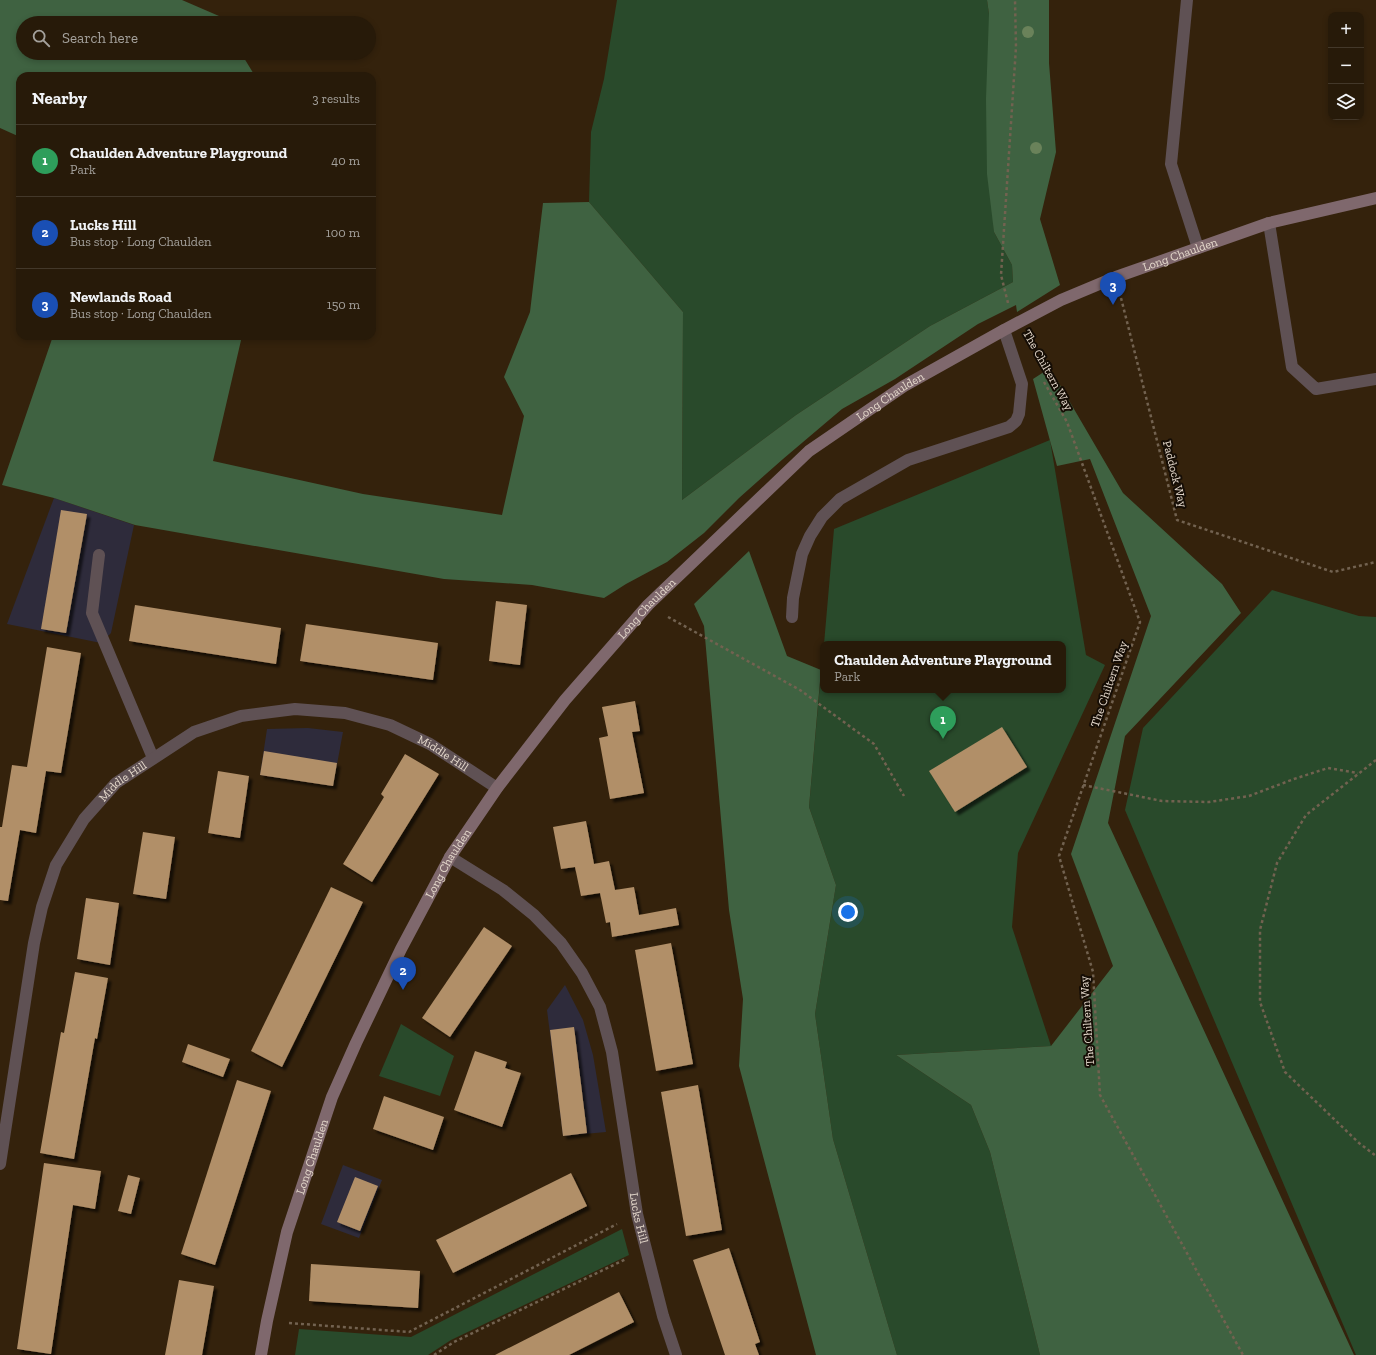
<!DOCTYPE html>
<meta charset="utf-8">
<style>
:root{--surface:#271a09;--page:#332717;--text:#f1f3f6;--muted:#a4a19c;--line:#43382a;--accent:#54d672}
body{margin:0;font-family:"Zilla Slab",serif;background:var(--page);color:var(--text)}
.controls{position:absolute;right:12px;top:12px;display:grid;overflow:hidden;border-radius:8px;box-shadow:0 2px 6px #0003}
.controls button{width:36px;height:36px;display:grid;place-items:center;padding:0;border:0;border-bottom:1px solid var(--line);background:var(--surface);color:var(--text);font:20px sans-serif}
.you{position:absolute;left:848px;top:912px;width:14px;height:14px;margin:-10px;border:3px solid #fff;border-radius:50%;background:#1a73e8;box-shadow:0 0 0 6px #1a73e833}
.badge{display:grid;place-items:center;width:26px;height:26px;border-radius:50%;background:var(--accent);color:#fff;font-size:13px;font-weight:700}
.pin{position:absolute;translate:-50% -33px;filter:drop-shadow(0 1px 2px #0008)}
.pin::after{content:'';position:absolute;top:21px;width:14px;height:12px;background:inherit;clip-path:polygon(0 0,100% 0,50% 100%)}
.popup{position:absolute;left:820px;top:641px;width:246px;height:52px;box-sizing:border-box;display:grid;place-content:center;border-radius:8px;background:var(--surface);filter:drop-shadow(0 1px 3px #0005);font-size:13px;white-space:nowrap;color:var(--muted)}
.popup b{font-size:15px;color:var(--text)}
.popup::after{content:'';position:absolute;left:50%;top:100%;margin-left:-8px;border:8px solid transparent;border-top-color:var(--surface)}
.list{margin:0;padding:0;list-style:none}
h2{display:flex;justify-content:space-between;align-items:center;height:52px;margin:0;padding:0 16px;font-size:17px}
h2 small{font-size:13px;font-weight:400;color:var(--muted)}
.list li{display:grid;grid-template-columns:26px 1fr auto;gap:12px;align-items:center;box-sizing:border-box;height:72px;padding:0 16px;border-top:1px solid var(--line)}
.list b{display:block;font-size:15px;white-space:nowrap}
.list p{margin:0;font-size:13px;white-space:nowrap;color:var(--muted)}
.list em{font-size:13px;font-style:normal;color:var(--muted)}
.icon{flex:none;width:22px;height:22px;fill:none;stroke:currentColor;stroke-width:2;stroke-linecap:round;stroke-linejoin:round}
.map{position:relative;flex:none;width:1376px;height:1355px;overflow:hidden}
.search{position:absolute;background:var(--surface);box-shadow:0 2px 6px #0003;left:16px;top:16px;width:360px;height:44px;display:flex;align-items:center;gap:10px;box-sizing:border-box;padding:0 14px;border-radius:22px;color:var(--muted);font-size:15px}
.panel{position:absolute;background:var(--surface);box-shadow:0 2px 6px #0003;left:16px;top:72px;width:360px;height:268px;border-radius:12px}
.map>svg:first-child{display:block}
.industrial{fill:#2e2b3b}
.green{fill:#294a2b}
.forest{fill:#3f6241}
.building{fill:#b18f68;filter:url(#shadow)}
.lines{fill:none;stroke-linecap:round;stroke-linejoin:round}
.path{stroke:#726250;stroke-width:2.5;stroke-dasharray:3 3;stroke-linecap:butt}
.lane{stroke:#5f5154;stroke-width:12}
.street{stroke:#5f5154;stroke-width:12}
.secondary{stroke:#7f686d;stroke-width:12}
.tree{fill:#6a825a}
.labels{text-anchor:middle;dominant-baseline:central;stroke-width:4;stroke-linejoin:round;paint-order:stroke}
.street-label{font-size:12px;fill:#e4d8cb;stroke:#150d05}
</style>
<div class="map">
<svg width="1376" height="1355" viewBox="0 0 1376 1355">
<defs>
<filter id="shadow"><feDropShadow dx="3.5" dy="3.5" stdDeviation="1" flood-color="#0009"/></filter>
</defs>
<rect width="100%" height="100%" fill="#34220c"/>
<g class="industrial">
<polygon points="54,498 134,525 111,633 101,643 7,624"/>
<polygon points="308,728 343,732 333,786 260,775 267,729"/>
<polygon points="565,985 583,1020 593,1055 606,1132 563,1136 547,1010"/>
<polygon points="343,1165 382,1180 359,1238 321,1224"/>
</g>
<g class="green">
<polygon points="617,0 987,0 989,14 994,232 1012,265 1013,282 930,326 796,415 682,500 683,312 589,202 591,132 604,79"/>
<polygon points="1050,440 1086,655 1105,665 1018,853 1012,927 1051,1046 896,1055 971,1105 990,1152 1040,1355 897,1355 833,1139 815,1014 836,885 809,807 823,650 823,690 1063,690 1063,644 824,644 834,529"/>
<polygon points="1272,590 1359,616 1376,617 1376,1355 1356,1355 1125,810 1143,728"/>
<polygon points="401,1024 454,1056 440,1096 379,1076"/>
<polygon points="622,1229 629,1255 451,1340 428,1355 295,1355 299,1329 411,1337"/>
</g>
<g class="forest">
<polygon points="0,0 182,0 219,16 223,23 23,23 23,53 241,53 255,76 20,76 20,137 0,128"/>
<polygon points="987,0 1049,0 1049,63 1056,152 1040,219 1060,285 1017,312 1016,305 978,324 895,379 842,409 783,459 739,498 704,533 667,562 626,584 604,598 532,585 444,579 135,525 54,498 2,485 53,336 242,336 213,461 363,494 502,515 524,416 504,377 530,312 543,203 589,202 683,312 682,500 796,415 930,326 1013,282 1012,265 994,232 987,174 986,99 989,14"/>
<polygon points="1050,368 1123,493 1222,584 1241,613 1125,736 1108,823 1354,1355 1040,1355 990,1152 971,1105 896,1055 1051,1046 1113,966 1071,854 1151,616 1090,459 1057,466 1033,379"/>
<polygon points="749,551 787,656 821,670 809,807 836,885 815,1014 833,1139 897,1355 816,1355 739,1066 743,999 729,910 704,626 694,604"/>
</g>
<g class="building">
<polygon points="61,510 87,514 66,633 41,629"/>
<polygon points="496,601 527,605 520,665 489,661"/>
<polygon points="135,605 281,628 276,664 129,641"/>
<polygon points="306,624 438,643 433,680 300,661"/>
<polygon points="47,647 81,653 61,773 46,771 36,833 20,830 8,901 0,900 0,827 2,827 12,765 27,767"/>
<polygon points="635,701 640,731 632,732 644,793 610,799 599,738 608,736 602,707"/>
<polygon points="1002,727 1027,767 955,812 929,771"/>
<polygon points="264,751 337,763 333,786 260,775"/>
<polygon points="405,754 439,774 372,882 343,864 384,797 381,794"/>
<polygon points="218,771 249,776 240,838 208,833"/>
<polygon points="586,821 594,864 609,861 615,890 634,887 639,915 676,908 679,925 612,937 610,922 606,923 600,893 581,896 575,867 561,869 553,827"/>
<polygon points="143,832 175,837 166,899 133,894"/>
<polygon points="331,887 363,902 282,1067 251,1051"/>
<polygon points="86,898 119,903 110,965 77,959"/>
<polygon points="484,927 512,946 450,1037 422,1018"/>
<polygon points="671,943 693,1064 656,1071 635,950"/>
<polygon points="75,972 108,978 97,1039 95,1038 74,1159 40,1153 61,1032 64,1033"/>
<polygon points="574,1027 587,1133 563,1136 550,1030"/>
<polygon points="188,1044 230,1059 223,1077 182,1062"/>
<polygon points="475,1051 507,1062 505,1068 521,1073 502,1127 454,1110"/>
<polygon points="237,1080 271,1091 215,1265 181,1254"/>
<polygon points="698,1085 722,1230 686,1236 661,1092"/>
<polygon points="384,1096 444,1117 433,1150 373,1129"/>
<polygon points="44,1163 101,1171 95,1209 73,1205 51,1354 17,1349"/>
<polygon points="571,1173 587,1206 453,1273 436,1240"/>
<polygon points="128,1175 140,1178 131,1214 118,1211"/>
<polygon points="355,1177 378,1186 360,1231 337,1222"/>
<polygon points="729,1248 760,1342 755,1344 759,1355 725,1355 693,1260"/>
<polygon points="311,1264 420,1271 418,1308 309,1301"/>
<polygon points="179,1280 214,1286 202,1355 165,1355"/>
<polygon points="619,1292 634,1322 569,1355 495,1355"/>
</g>
<g class="lines">
<g class="path">
<polyline points="1121,298 1177,520 1333,572 1376,562"/>
<polyline points="1008,303 1001,275 1016,47 1015,0"/>
<polyline points="1044,382 1067,422 1140,622 1059,856 1093,972 1100,1095 1243,1355"/>
<polyline points="668,617 800,690 874,744 904,796"/>
<polyline points="1376,760 1306,815 1277,863 1260,930 1260,1002 1285,1072 1359,1143 1376,1156"/>
<polyline points="1083,785 1162,801 1209,802 1249,796 1294,779 1328,768 1358,773"/>
<polyline points="289,1323 409,1332 617,1224"/>
<polyline points="434,1355 454,1342 626,1259"/>
</g>
<g class="lane">
<polyline points="1269,223 1292,367 1316,389 1376,379"/>
<polyline points="99,555 92,613 153,758"/>
<polyline points="792,617 793,598 802,554 810,536 822,517 840,499 908,460 1009,427 1016,421 1019,414 1022,384 1004,330"/>
</g>
<g class="street">
<polyline points="1187,0 1171,164 1198,248"/>
<path id="s1" d="M450,857L503,890L534,915L561,943L582,973L600,1007L612,1052L637,1214L663,1316L676,1355"/>
<path id="s2" d="M0,1164L34,943L42,907L56,865L84,819L116,783L194,732L241,716L295,709L345,713L390,725L430,744L497,788"/>
</g>
<path class="secondary" id="s3" d="M261,1355L267,1321L287,1232L332,1097L356,1043L401,949L450,857L497,788L565,700L648,605L809,451L904,386L1004,330L1061,300L1116,277L1269,223L1376,198"/>
</g>
<g class="tree">
<circle cx="1028" cy="32" r="6"/>
<circle cx="1036" cy="148" r="6"/>
</g>
<g class="labels">
<g class="street-label">
<text stroke="none"><textPath href="#s3" startOffset="1501">Long Chaulden</textPath></text>
<text transform="translate(1048 370) rotate(61)">The Chiltern Way</text>
<text stroke="none"><textPath href="#s3" startOffset="1177">Long Chaulden</textPath></text>
<text transform="translate(1175 474) rotate(76)">Paddock Way</text>
<text stroke="none"><textPath href="#s3" startOffset="853">Long Chaulden</textPath></text>
<text transform="translate(1109 684) rotate(-71)">The Chiltern Way</text>
<text stroke="none"><textPath href="#s2" startOffset="761">Middle Hill</textPath></text>
<text stroke="none"><textPath href="#s2" startOffset="413">Middle Hill</textPath></text>
<text stroke="none"><textPath href="#s3" startOffset="529">Long Chaulden</textPath></text>
<text transform="translate(1087 1021) rotate(-94)">The Chiltern Way</text>
<text stroke="none"><textPath href="#s3" startOffset="205">Long Chaulden</textPath></text>
<text stroke="none"><textPath href="#s1" startOffset="431">Lucks Hill</textPath></text>
</g>
</g>
</svg>
<div class="controls">
<button>+</button>
<button>−</button>
<button><svg class="icon" aria-label="layers" viewBox="0 0 24 24"><path d="M12 4l9 5-9 5-9-5zM3 14l9 5 9-5"/></svg></button>
</div>
<div class="you"></div>
<div class="pin badge" style="left:943px;top:739px;background:#2e9e5b">1</div>
<div class="popup"><b>Chaulden Adventure Playground</b>Park</div>
<div class="pin badge" style="left:403px;top:990px;background:#1a4fb4">2</div>
<div class="pin badge" style="left:1113px;top:305px;background:#1a4fb4">3</div>
<div class="search"><svg class="icon" aria-label="search" viewBox="0 0 24 24"><circle cx="10" cy="10" r="6"/><path d="M15 15l6 6"/></svg>Search here</div>
<section class="panel">
<h2>Nearby<small>3 results</small></h2>
<ul class="list">
<li><span class="badge" style="background:#2e9e5b">1</span><div><b>Chaulden Adventure Playground</b><p>Park</p></div><em>40 m</em></li>
<li><span class="badge" style="background:#1a4fb4">2</span><div><b>Lucks Hill</b><p>Bus stop · Long Chaulden</p></div><em>100 m</em></li>
<li><span class="badge" style="background:#1a4fb4">3</span><div><b>Newlands Road</b><p>Bus stop · Long Chaulden</p></div><em>150 m</em></li>
</ul>
</section>
</div>
